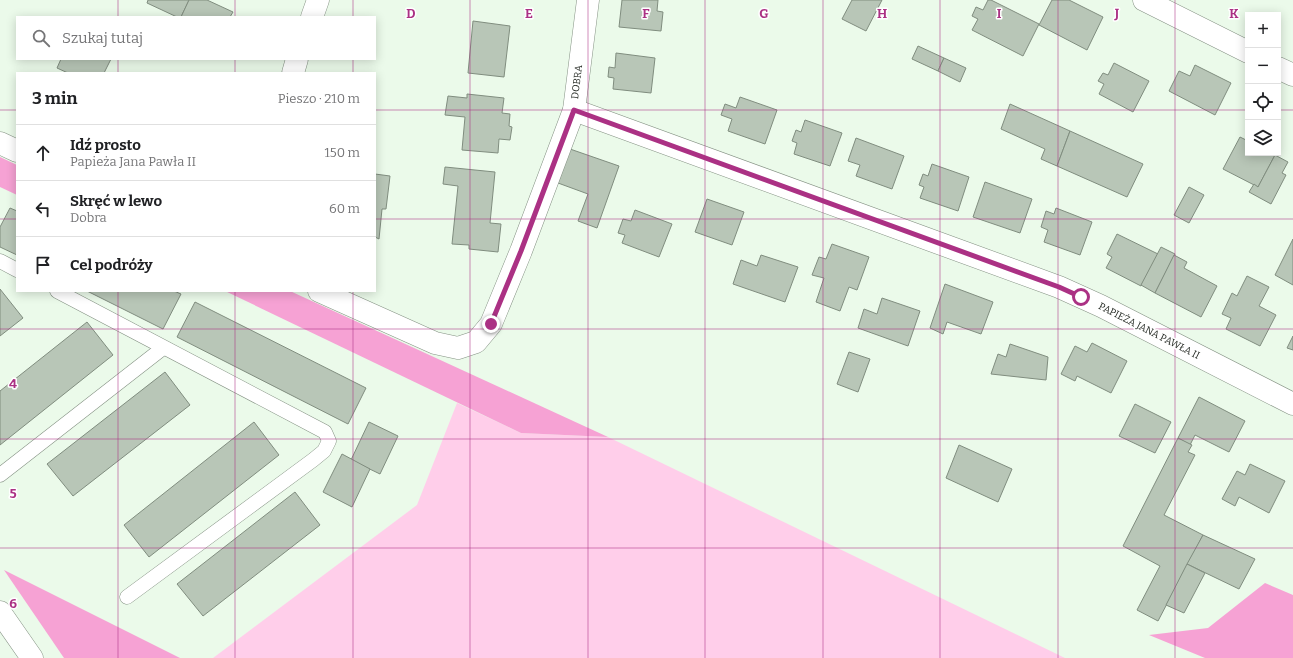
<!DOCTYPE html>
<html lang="pl">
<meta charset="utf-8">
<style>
:root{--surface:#fff;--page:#f2f2f2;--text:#202124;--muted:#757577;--line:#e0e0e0}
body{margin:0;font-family:Bitter,serif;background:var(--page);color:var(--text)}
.controls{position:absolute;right:12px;top:12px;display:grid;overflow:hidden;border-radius:0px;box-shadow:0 2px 10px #0003}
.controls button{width:36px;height:36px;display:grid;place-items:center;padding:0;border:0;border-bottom:1px solid var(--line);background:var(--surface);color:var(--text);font:20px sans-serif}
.stop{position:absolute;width:12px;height:12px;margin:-9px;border:3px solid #ab3184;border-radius:50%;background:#fff}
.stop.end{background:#ab3184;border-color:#fff;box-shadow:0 1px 4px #0008}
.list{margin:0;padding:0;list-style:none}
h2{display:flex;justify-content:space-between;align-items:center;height:52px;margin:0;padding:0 16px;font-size:17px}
h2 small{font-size:13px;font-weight:400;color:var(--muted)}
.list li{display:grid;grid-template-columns:26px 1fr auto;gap:12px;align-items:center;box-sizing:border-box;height:56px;padding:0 16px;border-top:1px solid var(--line)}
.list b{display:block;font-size:15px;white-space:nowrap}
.list p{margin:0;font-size:13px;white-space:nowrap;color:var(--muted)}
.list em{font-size:13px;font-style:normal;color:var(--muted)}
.icon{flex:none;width:22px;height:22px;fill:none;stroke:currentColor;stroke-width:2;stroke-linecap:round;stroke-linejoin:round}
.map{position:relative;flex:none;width:1293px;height:658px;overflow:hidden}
.search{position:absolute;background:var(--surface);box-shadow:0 2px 10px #0003;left:16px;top:16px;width:360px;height:44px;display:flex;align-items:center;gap:10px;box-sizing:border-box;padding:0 14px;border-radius:0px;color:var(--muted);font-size:15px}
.panel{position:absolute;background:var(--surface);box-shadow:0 2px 10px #0003;left:16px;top:72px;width:360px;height:220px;border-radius:0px}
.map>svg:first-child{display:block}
.green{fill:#ffceea}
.forest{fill:#f6a2d4}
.building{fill:#b8c6b7;stroke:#808d7f}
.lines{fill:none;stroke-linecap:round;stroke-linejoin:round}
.lane-casing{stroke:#859284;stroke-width:15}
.street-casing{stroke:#859284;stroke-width:23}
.lane{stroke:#fff;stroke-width:14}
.street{stroke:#fff;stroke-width:22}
.route{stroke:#ab3184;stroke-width:5}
.grid{fill:none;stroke:#ab3184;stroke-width:1;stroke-opacity:0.55}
.labels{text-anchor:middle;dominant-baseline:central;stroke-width:3;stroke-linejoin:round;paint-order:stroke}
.street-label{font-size:10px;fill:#272c26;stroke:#fff}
.grid-label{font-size:13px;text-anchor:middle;font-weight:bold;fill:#ab3184;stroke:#fff;stroke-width:3;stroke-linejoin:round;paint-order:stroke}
</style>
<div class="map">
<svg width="1293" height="658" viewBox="0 0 1293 658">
<rect width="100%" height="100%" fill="#ebfaea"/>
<polygon class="green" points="457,403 521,433 608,437 1065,658 213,658 417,505"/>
<g class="forest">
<polygon points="0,157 17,165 17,195 0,187"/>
<polygon points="225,291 290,291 608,437 521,433"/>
<polygon points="4,570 180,658 64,658"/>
<polygon points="1265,583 1293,595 1293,658 1205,658 1149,635 1208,628"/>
</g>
<g class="building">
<polygon points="148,0 189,0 181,17 177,17 147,3"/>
<polygon points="189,0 207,0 233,12 230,17 181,17"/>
<polygon points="622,0 658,0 657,11 663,12 661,31 619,27"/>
<polygon points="852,0 882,0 866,31 842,19"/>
<polygon points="988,0 991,0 1039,24 1023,56 972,30 978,19 972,16 976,7 983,10"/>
<polygon points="1052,0 1069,0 1103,17 1087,50 1039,25"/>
<polygon points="473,21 510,26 504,77 468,73"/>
<polygon points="918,46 944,58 938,71 912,59"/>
<polygon points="616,53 655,58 651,93 613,89 614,78 608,77 609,67 615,68"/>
<polygon points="944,58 966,68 960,82 938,71"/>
<polygon points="61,59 111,59 104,73 68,73 57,68"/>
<polygon points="1114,63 1149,81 1133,112 1099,94 1104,84 1098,81 1103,73 1108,75"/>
<polygon points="1195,65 1231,83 1215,115 1169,91 1179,71 1190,76"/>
<polygon points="467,94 504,98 502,113 510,114 509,126 512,127 510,140 499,139 498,153 462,150 465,117 445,115 448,96 467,98"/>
<polygon points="740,97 777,110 765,144 728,131 732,119 721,115 725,104 736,108"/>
<polygon points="1010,104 1070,131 1057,166 1041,159 1045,149 1001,129"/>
<polygon points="805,120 842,133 830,166 794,154 797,143 792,141 796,130 801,132"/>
<polygon points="1070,131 1143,164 1127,197 1057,166"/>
<polygon points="1240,137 1248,141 1248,153 1271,153 1275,155 1258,187 1223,169"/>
<polygon points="856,138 904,156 892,189 856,176 860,165 848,161"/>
<polygon points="570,149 619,166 597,228 578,221 588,194 558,183"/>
<polygon points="1275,155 1288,162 1282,173 1286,175 1271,204 1249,192 1254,184 1258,187"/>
<polygon points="932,164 969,177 958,211 920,198 924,187 919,185 923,174 928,176"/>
<polygon points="445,167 495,172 490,223 501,224 498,252 469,249 469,245 452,244 458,186 443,184"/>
<polygon points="375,174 390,176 386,209 382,209 379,239 375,237"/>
<polygon points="985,182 1032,199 1020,233 973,217"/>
<polygon points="1189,187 1204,195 1189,223 1174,215"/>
<polygon points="707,199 744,212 732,245 695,232"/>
<polygon points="10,208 17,211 17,255 0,247 0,227"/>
<polygon points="1056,208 1092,222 1080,255 1044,242 1048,230 1041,227 1046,211 1054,214"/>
<polygon points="635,210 672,224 659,257 622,243 625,235 618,233 623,219 631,221"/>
<polygon points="1117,234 1158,254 1141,286 1106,268 1112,257 1107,254"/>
<polygon points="1293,239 1293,285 1275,275"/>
<polygon points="832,244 869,257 857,290 849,287 840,311 816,302 824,278 812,275 819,257 826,259"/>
<polygon points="1161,247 1175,254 1155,293 1141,285"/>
<polygon points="761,255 798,267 785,302 733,284 741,260 757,266"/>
<polygon points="1174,255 1187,262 1184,268 1217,286 1201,317 1155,293"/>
<polygon points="1247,276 1269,287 1259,306 1276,315 1260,346 1226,329 1231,318 1222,314 1232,293 1237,296"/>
<polygon points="945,284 993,302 981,334 947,322 943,334 930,328"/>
<polygon points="0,289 23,318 0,336"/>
<polygon points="87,291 174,291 181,294 163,329"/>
<polygon points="882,298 920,311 908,346 858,328 864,309 877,314"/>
<polygon points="195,302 366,388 348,424 177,337"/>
<polygon points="87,322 113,355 0,445 0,391"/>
<polygon points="1293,336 1293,350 1287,348"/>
<polygon points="1092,343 1127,361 1111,393 1077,376 1075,381 1061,374 1075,346 1087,352"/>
<polygon points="1010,344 1048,357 1046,380 991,374 998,354 1006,357"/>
<polygon points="849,352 870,359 858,392 837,384"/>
<polygon points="165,372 190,405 73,496 47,464"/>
<polygon points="1199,397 1245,421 1229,452 1195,435 1190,445 1178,438"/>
<polygon points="1135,404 1171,422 1155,453 1119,436"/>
<polygon points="254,422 279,455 149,557 124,525"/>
<polygon points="369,422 398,436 380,474 351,460"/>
<polygon points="1178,438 1192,445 1188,452 1195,455 1164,515 1203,535 1158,621 1137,610 1160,566 1123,546"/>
<polygon points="959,445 1012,469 998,502 946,478"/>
<polygon points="342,454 370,469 352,507 323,492"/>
<polygon points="1250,464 1285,481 1269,513 1239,497 1235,506 1222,499 1237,471 1245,475"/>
<polygon points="295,492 320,525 203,616 177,584"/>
<polygon points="1203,535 1255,559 1239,589 1187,564"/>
<polygon points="1187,564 1205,573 1184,613 1166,605"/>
</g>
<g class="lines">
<defs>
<g id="lane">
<polyline points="0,261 17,270"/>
<polyline points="57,291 325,432 329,441 324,451 313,460 127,597"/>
<polyline points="0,475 163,348"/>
</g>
<g id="street">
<polyline points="1144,0 1248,52"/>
<polyline points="312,17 318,0"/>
<polyline points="1278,68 1293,75"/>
<polyline points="293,73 297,59"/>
<polyline points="574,110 1059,287 1101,306 1293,404"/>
<polyline points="0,143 17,151"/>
<polyline points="319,291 435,343 458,348 476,342 491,324 521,251 574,110 588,0"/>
<polyline points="0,612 32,658"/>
</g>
</defs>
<use href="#lane" class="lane-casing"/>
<use href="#street" class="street-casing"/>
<use href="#lane" class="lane"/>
<use href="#street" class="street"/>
</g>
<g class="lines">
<polyline class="route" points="491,324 521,251 574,110 1059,287 1081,297"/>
</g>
<path class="grid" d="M118,0V17M235,0V17M353,0V17M470,0V658M588,0V658M705,0V658M823,0V658M940,0V658M1058,0V658M1175,0V658M118,59V73M235,59V73M353,59V73M0,110H17M375,110H1248M1278,110H1293M0,219H17M375,219H1293M118,291V658M235,291V658M353,291V658M0,329H1293M0,439H1293M0,548H1293"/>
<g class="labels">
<g class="street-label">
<text transform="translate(577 82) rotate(-83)">DOBRA</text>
<text transform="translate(1149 331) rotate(27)">PAPIEŻA JANA PAWŁA II</text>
</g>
</g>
<g class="grid-label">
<text x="411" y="18">D</text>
<text x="529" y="18">E</text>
<text x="646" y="18">F</text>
<text x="764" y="18">G</text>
<text x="882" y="18">H</text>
<text x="999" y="18">I</text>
<text x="1117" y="18">J</text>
<text x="1234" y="18">K</text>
<text x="13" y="388">4</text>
<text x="13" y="498">5</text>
<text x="13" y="608">6</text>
</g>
</svg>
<div class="controls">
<button>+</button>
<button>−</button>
<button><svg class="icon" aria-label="locate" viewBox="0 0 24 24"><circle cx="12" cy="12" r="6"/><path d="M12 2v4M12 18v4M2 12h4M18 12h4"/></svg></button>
<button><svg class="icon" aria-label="layers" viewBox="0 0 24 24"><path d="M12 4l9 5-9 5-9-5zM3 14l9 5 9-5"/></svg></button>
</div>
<div class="stop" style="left:1081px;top:297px"></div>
<div class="stop end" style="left:491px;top:324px"></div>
<div class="search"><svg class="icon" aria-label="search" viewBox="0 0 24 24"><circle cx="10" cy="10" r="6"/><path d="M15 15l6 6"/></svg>Szukaj tutaj</div>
<section class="panel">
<h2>3 min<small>Pieszo · 210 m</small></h2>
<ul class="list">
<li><svg class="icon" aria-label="ahead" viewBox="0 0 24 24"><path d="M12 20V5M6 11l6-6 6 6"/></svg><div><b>Idź prosto</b><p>Papieża Jana Pawła II</p></div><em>150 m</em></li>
<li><svg class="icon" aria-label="left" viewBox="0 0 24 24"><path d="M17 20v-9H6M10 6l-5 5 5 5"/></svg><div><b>Skręć w lewo</b><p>Dobra</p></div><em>60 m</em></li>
<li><svg class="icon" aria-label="arrive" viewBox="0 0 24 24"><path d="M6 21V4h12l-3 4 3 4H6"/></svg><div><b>Cel podróży</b></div></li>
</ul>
</section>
</div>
